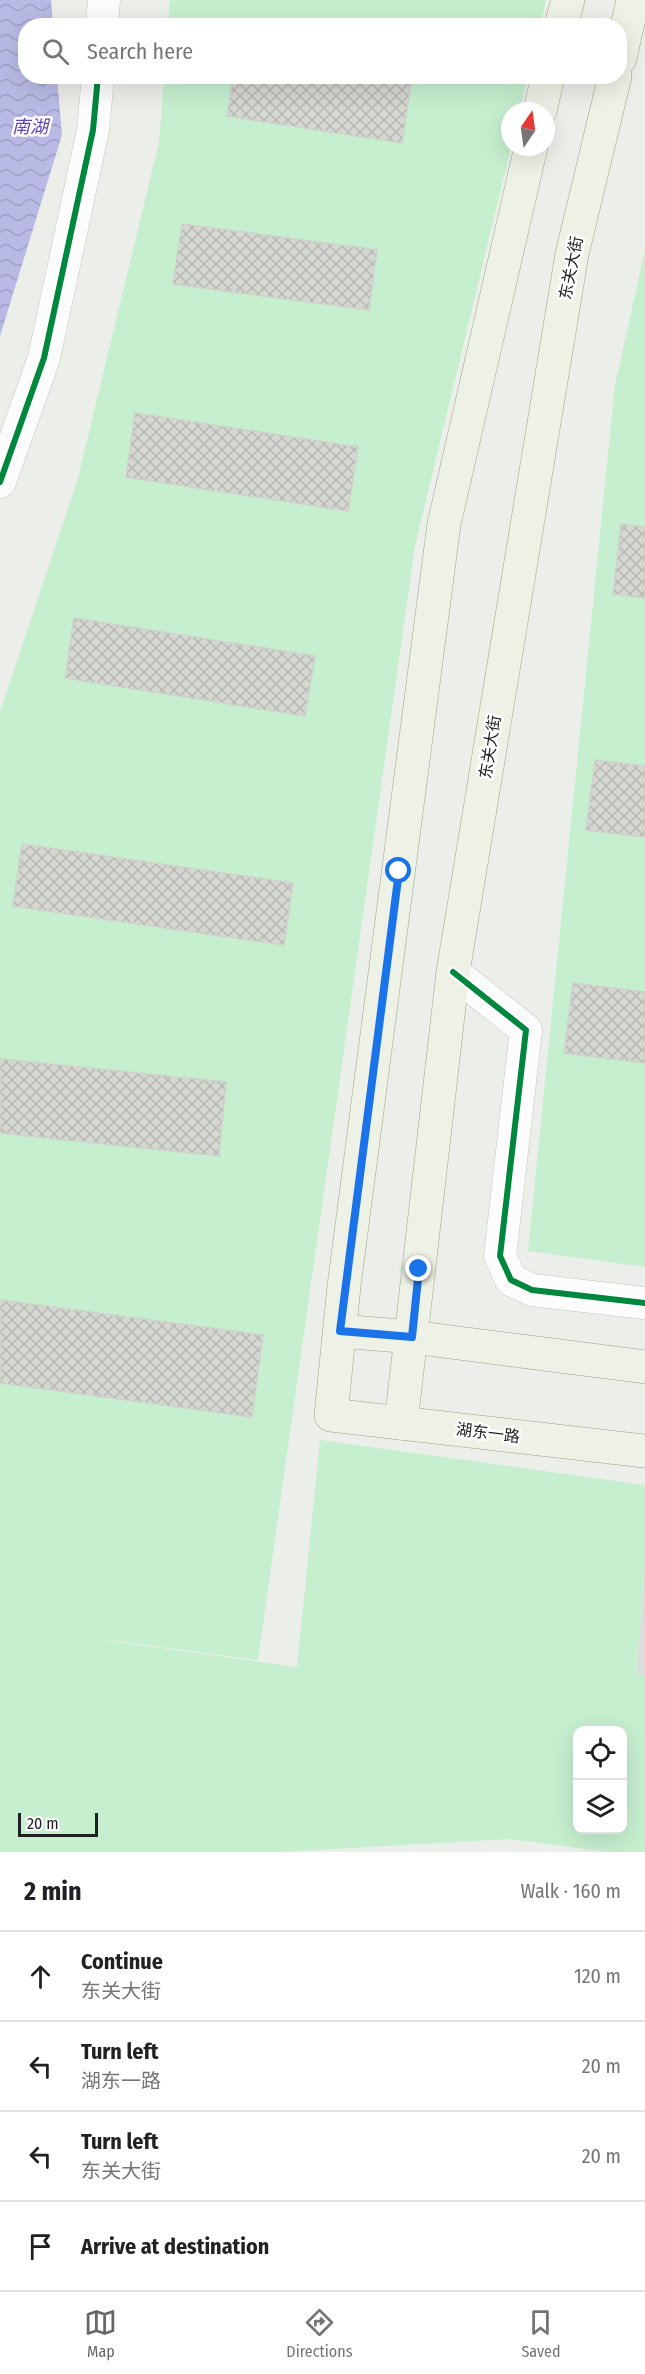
<!DOCTYPE html>
<meta charset="utf-8">
<style>
:root{--surface:#fff;--page:#f2f2f2;--text:#202124;--muted:#757577;--line:#e0e0e0;--accent:#676866}
body{margin:0;font-family:"Fira Sans Condensed","Noto Sans SC",sans-serif;background:var(--page);color:var(--text)}
.controls{position:absolute;right:18px;bottom:18px;display:grid;overflow:hidden;border-radius:12px;box-shadow:0 6px 24px #0002}
.controls button{width:54px;height:54px;display:grid;place-items:center;padding:0;border:0;border-bottom:2px solid var(--line);background:var(--surface);color:var(--text);font:30px sans-serif}
.compass{position:absolute;left:501px;top:102px;width:54px;height:54px;border-radius:50%;background:var(--surface);box-shadow:0 6px 24px #0002;rotate:13deg}
.scale{position:absolute;left:18px;bottom:15px;width:80px;box-sizing:border-box;padding-left:6px;border:3px solid #202020;border-top:0;font-size:16px;line-height:21px;white-space:nowrap;color:#202020;-webkit-text-stroke:4px #fff;paint-order:stroke}
.stop{position:absolute;width:18px;height:18px;margin:-14px;border:4px solid #1a73e8;border-radius:50%;background:#fff}
.stop.end{background:#1a73e8;border-color:#fff;box-shadow:0 2px 6px #0008}
.list{margin:0;padding:0;list-style:none}
h2{display:flex;justify-content:space-between;align-items:center;height:78px;margin:0;padding:0 24px;font-size:26px}
h2 small{font-size:20px;font-weight:400;color:var(--muted)}
.list li{display:grid;grid-template-columns:39px 1fr auto;gap:18px;align-items:center;box-sizing:border-box;height:90px;padding:0 24px;border-top:2px solid var(--line)}
.list b{display:block;font-size:22px;white-space:nowrap}
.list p{margin:0;font-size:20px;white-space:nowrap;color:var(--muted)}
.list em{font-size:20px;font-style:normal;color:var(--muted)}
.icon{flex:none;width:33px;height:33px;fill:none;stroke:currentColor;stroke-width:2;stroke-linecap:round;stroke-linejoin:round}
.map{position:relative;flex:none;width:645px;height:1852px;overflow:hidden}
.search{position:absolute;background:var(--surface);box-shadow:0 6px 24px #0002;left:18px;right:18px;top:18px;height:66px;display:flex;align-items:center;gap:15px;box-sizing:border-box;padding:0 21px;border-radius:24px;color:var(--muted);font-size:22px}
.sheet{height:438px;background:var(--surface)}
nav{display:flex;justify-content:space-around;align-items:center;box-sizing:border-box;height:84px;border-top:2px solid var(--line);background:var(--surface);font-size:16px;color:var(--muted)}
nav a{display:grid;justify-items:center;gap:3px}
nav .on{color:var(--accent)}
.map>svg:first-child{display:block}
.residential{fill:#dcddda}
.grass{fill:#c6efcf;fill-rule:evenodd}
.water{fill:url(#water-waves)}
.building{fill:url(#building-cross-hatch);stroke:#d0d1ca;stroke-width:1.5}
.lines{fill:none;stroke-linecap:round;stroke-linejoin:round}
.minor-casing{stroke:#c6c7c5;stroke-width:33}
.major-casing{stroke:#98a585;stroke-width:34}
.minor{stroke:#fcfcfc;stroke-width:32}
.major{stroke:#eef1e6;stroke-width:33}
.cycleway-casing{stroke:#fff;stroke-width:10}
.cycleway{stroke:#00873e;stroke-width:6}
.route{stroke:#1a73e8;stroke-width:8}
.labels{text-anchor:middle;dominant-baseline:central;stroke-width:5;stroke-linejoin:round;paint-order:stroke}
.street-label{font-size:16px;fill:#202020;stroke:#fff}
.water-label{font-size:18px;font-style:italic;fill:#6043b9;stroke:#fff}
</style>
<div class="map">
<svg width="645" height="1852" viewBox="0 0 645 1852">
<defs>
<pattern id="water-waves" width="16" height="10" patternUnits="userSpaceOnUse" patternTransform="scale(1.5)"><rect width="16" height="10" fill="#b8bae5"/><path d="M0 5q4-4 8 0t8 0" fill="none" stroke="#9ea0c4"/></pattern>
<pattern id="building-cross-hatch" width="8" height="8" patternUnits="userSpaceOnUse" patternTransform="scale(1.5)"><rect width="8" height="8" fill="#d5d7d1"/><path d="M0 0l8 8M0 8l8-8" fill="none" stroke="#b7b8b3"/></pattern>
</defs>
<rect width="100%" height="100%" fill="#eceee9"/>
<polygon class="residential" points="645,1565 645,1684 636,1673"/>
<g class="grass">
<polygon points="170,0 546,0 540,25 168,25"/>
<path d="M164,77H528L519,111H510L511,147L415,546L258,1660L16,1628L297,1667L320,1440L645,1485V1565L636,1673L645,1675V1852H608L510,1839L280,1852H0V712L77,482L159,142ZM578,1730H622V1830H578Z"/>
<polygon points="645,250 645,1267 528,1251 615,385"/>
</g>
<polygon class="water" points="0,0 51,0 53,25 26,26 26,76 57,77 62,135 0,336"/>
<g class="building">
<polygon points="233,76 362,76 411,84 402,143 227,116"/>
<polygon points="182,224 377,250 369,310 173,284"/>
<polygon points="135,413 358,447 348,511 126,477"/>
<polygon points="621,524 645,527 645,598 613,594"/>
<polygon points="74,618 315,656 305,716 65,678"/>
<polygon points="595,760 645,766 645,837 586,830"/>
<polygon points="22,844 293,883 284,945 13,906"/>
<polygon points="573,983 645,992 645,1063 564,1053"/>
<polygon points="0,1059 226,1082 219,1156 0,1133"/>
<polygon points="0,1300 263,1335 252,1417 0,1383"/>
</g>
<g class="lines">
<defs>
<g id="minor">
<polyline points="102,26 104,0"/>
<polyline points="0,482 44,358 93,130 98,76"/>
<polyline points="453,972 526,1030 500,1256 511,1280 532,1290 645,1303"/>
</g>
<g id="major">
<polyline points="561,26 568,0"/>
<polyline points="620,58 633,0"/>
<polyline points="540,111 548,76"/>
<polyline points="531,147 444,524 344,1286 331,1415 645,1451"/>
<polyline points="340,1331 412,1337 645,1367"/>
<polyline points="401,1423 453,972 572,254 615,76"/>
</g>
</defs>
<use href="#minor" class="minor-casing"/>
<use href="#major" class="major-casing"/>
<use href="#minor" class="minor"/>
<use href="#major" class="major"/>
<defs>
<g id="cycleway">
<polyline points="0,482 44,358 93,130 98,76"/>
<polyline points="453,972 526,1030 500,1256 511,1280 532,1290 645,1303"/>
</g>
</defs>
<use href="#cycleway" class="cycleway-casing"/>
<use href="#cycleway" class="cycleway"/>
</g>
<g class="lines">
<polyline class="route" points="399,871 340,1331 412,1337 419,1269"/>
</g>
<g class="labels">
<g class="street-label">
<text transform="translate(571 268) rotate(-79)">东关大街</text>
<text transform="translate(490 747) rotate(-81)">东关大街</text>
<text transform="translate(488 1433) rotate(7)">湖东一路</text>
</g>
<g class="water-label">
<text x="30" y="127">南湖</text>
</g>
</g>
</svg>
<div class="controls">
<button><svg class="icon" aria-label="locate" viewBox="0 0 24 24"><circle cx="12" cy="12" r="6"/><path d="M12 2v4M12 18v4M2 12h4M18 12h4"/></svg></button>
<button><svg class="icon" aria-label="layers" viewBox="0 0 24 24"><path d="M12 4l9 5-9 5-9-5zM3 14l9 5 9-5"/></svg></button>
</div>
<svg class="compass" viewBox="-18 -18 36 36"><path d="M0-13l5 13h-10z" fill="#e53935"/><path d="M0 13l5-13h-10z" fill="#757577"/></svg>
<div class="scale">20 m</div>
<div class="stop" style="left:399px;top:871px"></div>
<div class="stop end" style="left:419px;top:1269px"></div>
<div class="search"><svg class="icon" aria-label="search" viewBox="0 0 24 24"><circle cx="10" cy="10" r="6"/><path d="M15 15l6 6"/></svg>Search here</div>
</div>
<section class="sheet">
<h2>2 min<small>Walk · 160 m</small></h2>
<ul class="list">
<li><svg class="icon" aria-label="ahead" viewBox="0 0 24 24"><path d="M12 20V5M6 11l6-6 6 6"/></svg><div><b>Continue</b><p>东关大街</p></div><em>120 m</em></li>
<li><svg class="icon" aria-label="left" viewBox="0 0 24 24"><path d="M17 20v-9H6M10 6l-5 5 5 5"/></svg><div><b>Turn left</b><p>湖东一路</p></div><em>20 m</em></li>
<li><svg class="icon" aria-label="left" viewBox="0 0 24 24"><path d="M17 20v-9H6M10 6l-5 5 5 5"/></svg><div><b>Turn left</b><p>东关大街</p></div><em>20 m</em></li>
<li><svg class="icon" aria-label="arrive" viewBox="0 0 24 24"><path d="M6 21V4h12l-3 4 3 4H6"/></svg><div><b>Arrive at destination</b></div></li>
</ul>
</section>
<nav>
<a class="on"><svg class="icon" aria-label="map" viewBox="0 0 24 24"><path d="M3 6l6-2 6 2 6-2v14l-6 2-6-2-6 2zM9 4v14M15 6v14"/></svg>Map</a>
<a><svg class="icon" aria-label="directions" viewBox="0 0 24 24"><path d="M12 3l9 9-9 9-9-9zM9 14v-3h6M13 9l2 2-2 2"/></svg>Directions</a>
<a><svg class="icon" aria-label="saved" viewBox="0 0 24 24"><path d="M7 4h10v16l-5-4-5 4z"/></svg>Saved</a>
</nav>
